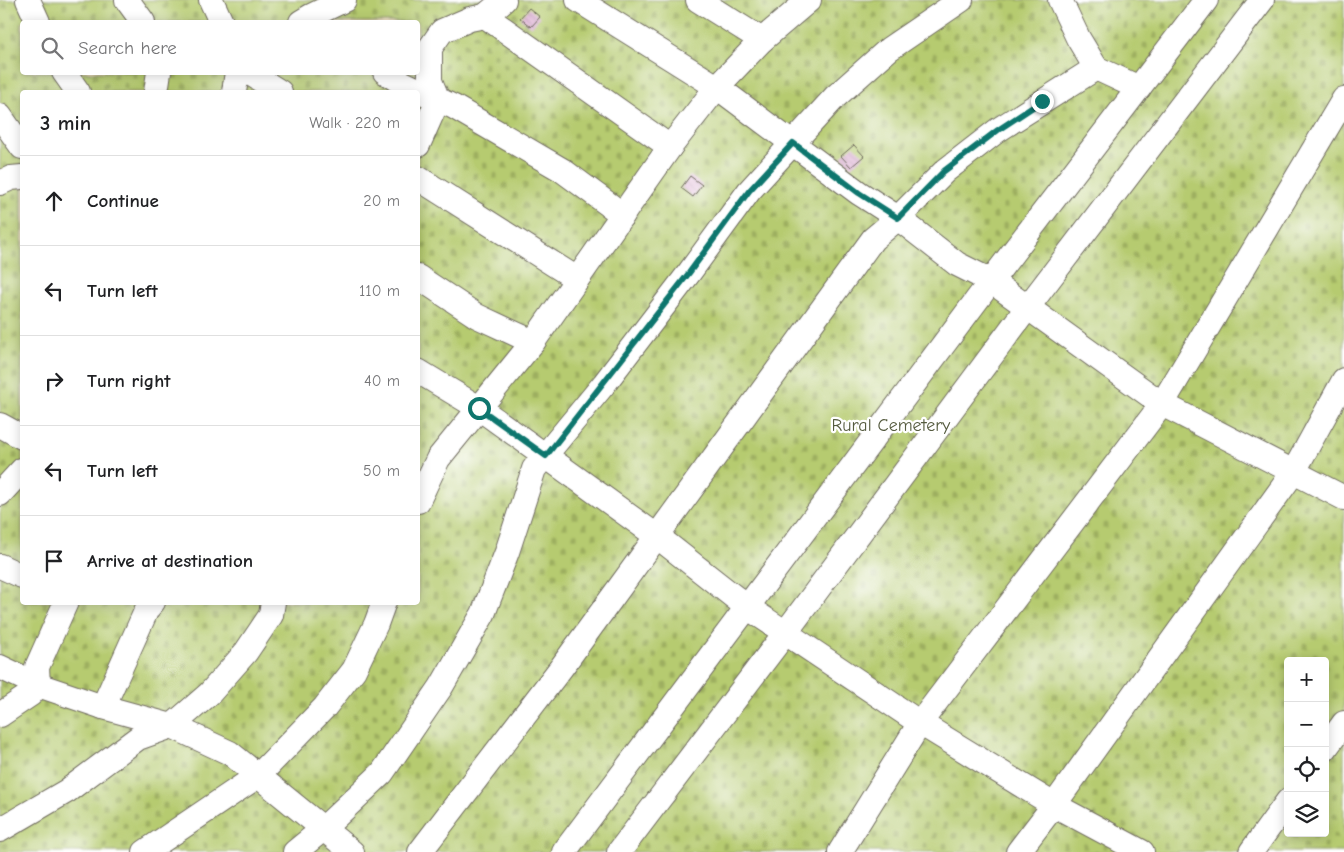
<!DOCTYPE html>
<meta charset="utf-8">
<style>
:root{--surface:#fff;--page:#f6f6f6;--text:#202124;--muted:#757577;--line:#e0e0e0}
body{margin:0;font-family:"Comic Neue",sans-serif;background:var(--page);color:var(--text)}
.controls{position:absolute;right:15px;bottom:15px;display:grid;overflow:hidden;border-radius:5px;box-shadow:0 2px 12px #0003}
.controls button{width:45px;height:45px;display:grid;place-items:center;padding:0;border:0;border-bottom:1px solid var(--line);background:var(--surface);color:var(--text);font:25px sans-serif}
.stop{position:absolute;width:15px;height:15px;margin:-11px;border:4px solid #0f766e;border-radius:50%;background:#fff}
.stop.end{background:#0f766e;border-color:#fff;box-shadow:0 1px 5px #0008}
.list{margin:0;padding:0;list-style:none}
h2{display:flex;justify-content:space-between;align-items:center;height:65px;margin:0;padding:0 20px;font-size:21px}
h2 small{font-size:16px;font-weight:400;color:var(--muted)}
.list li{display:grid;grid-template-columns:32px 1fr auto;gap:15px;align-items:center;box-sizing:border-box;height:90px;padding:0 20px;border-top:1px solid var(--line)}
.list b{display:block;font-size:19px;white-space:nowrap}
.list em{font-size:16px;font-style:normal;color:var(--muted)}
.icon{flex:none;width:28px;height:28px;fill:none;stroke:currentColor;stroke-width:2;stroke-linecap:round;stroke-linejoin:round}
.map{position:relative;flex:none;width:1344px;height:852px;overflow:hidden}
.search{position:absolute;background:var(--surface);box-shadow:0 2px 12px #0003;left:20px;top:20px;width:400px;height:55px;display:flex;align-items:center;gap:12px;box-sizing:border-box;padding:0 18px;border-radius:5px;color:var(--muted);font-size:19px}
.panel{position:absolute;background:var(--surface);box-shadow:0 2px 12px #0003;left:20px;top:90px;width:400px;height:515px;border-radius:5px}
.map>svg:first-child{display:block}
.cemetery{fill:url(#cemetery-stones);stroke:#707b4d;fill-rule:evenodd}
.building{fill:url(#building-back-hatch)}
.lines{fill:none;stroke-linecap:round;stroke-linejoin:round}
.minor-casing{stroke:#6f6a5e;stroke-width:26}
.minor{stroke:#fff;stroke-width:24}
.route{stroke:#0f766e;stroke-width:6}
.labels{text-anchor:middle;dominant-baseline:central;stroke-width:4.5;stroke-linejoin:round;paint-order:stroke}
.park-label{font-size:18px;fill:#555b3f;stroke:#fff}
</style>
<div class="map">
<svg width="1344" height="852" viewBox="0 0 1344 852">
<defs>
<pattern id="cemetery-stones" width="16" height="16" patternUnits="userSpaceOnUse" patternTransform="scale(1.25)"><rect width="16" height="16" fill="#b6cb6f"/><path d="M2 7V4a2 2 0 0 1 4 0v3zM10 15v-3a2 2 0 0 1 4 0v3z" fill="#9dae60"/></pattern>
<pattern id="building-back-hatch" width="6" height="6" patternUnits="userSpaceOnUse" patternTransform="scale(1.25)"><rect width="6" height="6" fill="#daaacf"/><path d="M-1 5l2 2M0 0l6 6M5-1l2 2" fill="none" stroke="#bb92b2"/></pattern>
</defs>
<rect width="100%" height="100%" fill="#fff"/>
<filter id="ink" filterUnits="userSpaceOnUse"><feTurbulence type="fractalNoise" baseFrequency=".02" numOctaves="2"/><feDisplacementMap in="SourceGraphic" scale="10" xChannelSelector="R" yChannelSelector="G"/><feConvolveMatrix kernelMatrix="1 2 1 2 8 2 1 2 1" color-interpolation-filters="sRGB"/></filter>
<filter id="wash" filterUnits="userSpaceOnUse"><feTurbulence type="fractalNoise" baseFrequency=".0096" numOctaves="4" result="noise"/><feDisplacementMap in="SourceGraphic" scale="20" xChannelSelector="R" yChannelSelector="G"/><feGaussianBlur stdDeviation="1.12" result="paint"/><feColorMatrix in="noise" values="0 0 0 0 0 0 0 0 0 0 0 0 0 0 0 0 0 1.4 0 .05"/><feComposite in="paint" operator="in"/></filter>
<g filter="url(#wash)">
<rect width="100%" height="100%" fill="#eedebe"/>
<path class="cemetery" d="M0,0H1344V852H0ZM22,22H418V72H22ZM22,92H418V602H22ZM1288,661H1325V833H1288Z"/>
<g id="blocks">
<g class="building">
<polygon points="529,8 540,17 531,27 520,18"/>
<polygon points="854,145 864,156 851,167 841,156"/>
<polygon points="690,176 702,185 693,197 681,188"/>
</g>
</g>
</g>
<g filter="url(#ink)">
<use href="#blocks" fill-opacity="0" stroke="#6f6a5e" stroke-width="1"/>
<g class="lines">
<defs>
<g id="minor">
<polyline points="28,0 38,22"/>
<polyline points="127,0 143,22"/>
<polyline points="211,0 221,22"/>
<polyline points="504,0 485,16 670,147"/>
<polyline points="578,0 717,87 859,193 898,218 957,264 991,281 1162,404 1344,498"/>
<polyline points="698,0 762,40"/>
<polyline points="1060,0 1078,38 1096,68 1139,88"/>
<polyline points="301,22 311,16 344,0"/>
<polyline points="64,72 78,92"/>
<polyline points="248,72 280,92"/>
<polyline points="385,72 399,81 454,107 562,170 623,215"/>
<polyline points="156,92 159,72"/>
<polyline points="234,92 237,72"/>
<polyline points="0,116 22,147"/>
<polyline points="418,145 438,100 430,81 430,48 442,31 470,19 485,16"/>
<polyline points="418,178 577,279"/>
<polyline points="0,183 11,178 22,177"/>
<polyline points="418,277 477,316 533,342"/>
<polyline points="418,371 479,408 658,537 747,607 920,723 1054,805 1142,852"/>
<polyline points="0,425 22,437"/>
<polyline points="0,494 22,470"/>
<polyline points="418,501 438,459 533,342 670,147 717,87 762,40 809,0"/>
<polyline points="0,566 22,576"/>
<polyline points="0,667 38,685 103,707 172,726 230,753 352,852"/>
<polyline points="103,707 147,609 153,602"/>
<polyline points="0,715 31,694 38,685 37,667 66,602"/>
<polyline points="1325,749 1344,723"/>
<polyline points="0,830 67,791 138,738 172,726 210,693 246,652 271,615 273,602"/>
<polyline points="145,852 259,775 325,707 354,670 376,624 384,602"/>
<polyline points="295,852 323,829 382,773 441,687 483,614 507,552 534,469 604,384 689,273 749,191 835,97 889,49 961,0"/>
<polyline points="420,852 561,668 873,239 898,218 945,171 998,130 1096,68"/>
<polyline points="564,852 991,281 1206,0"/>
<polyline points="619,852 786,632 1027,308 1262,0"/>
<polyline points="840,852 920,723 1162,404 1344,99"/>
<polyline points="1018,852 1054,805 1293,473 1344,380"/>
<polyline points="1251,852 1288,801"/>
</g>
</defs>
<use href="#minor" class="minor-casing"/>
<use href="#minor" class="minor"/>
</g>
</g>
<g class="lines" filter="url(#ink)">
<polyline class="route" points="479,408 546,456 689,273 749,191 793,143 859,193 898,218 944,171 998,130 1042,101"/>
</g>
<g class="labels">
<g class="park-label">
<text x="891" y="425">Rural Cemetery</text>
</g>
</g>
</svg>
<div class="controls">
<button>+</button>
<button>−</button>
<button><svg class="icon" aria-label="locate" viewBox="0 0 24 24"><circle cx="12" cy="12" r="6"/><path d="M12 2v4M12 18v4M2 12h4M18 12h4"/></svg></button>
<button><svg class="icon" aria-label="layers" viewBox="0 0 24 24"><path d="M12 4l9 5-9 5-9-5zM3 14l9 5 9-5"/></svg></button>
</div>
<div class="stop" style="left:479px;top:408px"></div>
<div class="stop end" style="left:1042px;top:101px"></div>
<div class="search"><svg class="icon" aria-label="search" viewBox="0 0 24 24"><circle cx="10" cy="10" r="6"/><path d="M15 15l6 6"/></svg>Search here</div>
<section class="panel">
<h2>3 min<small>Walk · 220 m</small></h2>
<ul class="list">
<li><svg class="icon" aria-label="ahead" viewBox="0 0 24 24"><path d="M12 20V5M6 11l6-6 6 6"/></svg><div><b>Continue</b></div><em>20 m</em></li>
<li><svg class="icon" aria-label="left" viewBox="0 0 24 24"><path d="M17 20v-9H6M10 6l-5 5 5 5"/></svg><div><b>Turn left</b></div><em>110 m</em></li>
<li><svg class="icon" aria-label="right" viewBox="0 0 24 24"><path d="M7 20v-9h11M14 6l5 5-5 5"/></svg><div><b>Turn right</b></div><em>40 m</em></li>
<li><svg class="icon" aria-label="left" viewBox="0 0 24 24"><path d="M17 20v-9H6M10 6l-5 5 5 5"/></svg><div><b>Turn left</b></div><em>50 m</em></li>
<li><svg class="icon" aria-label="arrive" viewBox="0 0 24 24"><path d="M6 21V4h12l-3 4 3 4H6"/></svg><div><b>Arrive at destination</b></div></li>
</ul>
</section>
</div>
